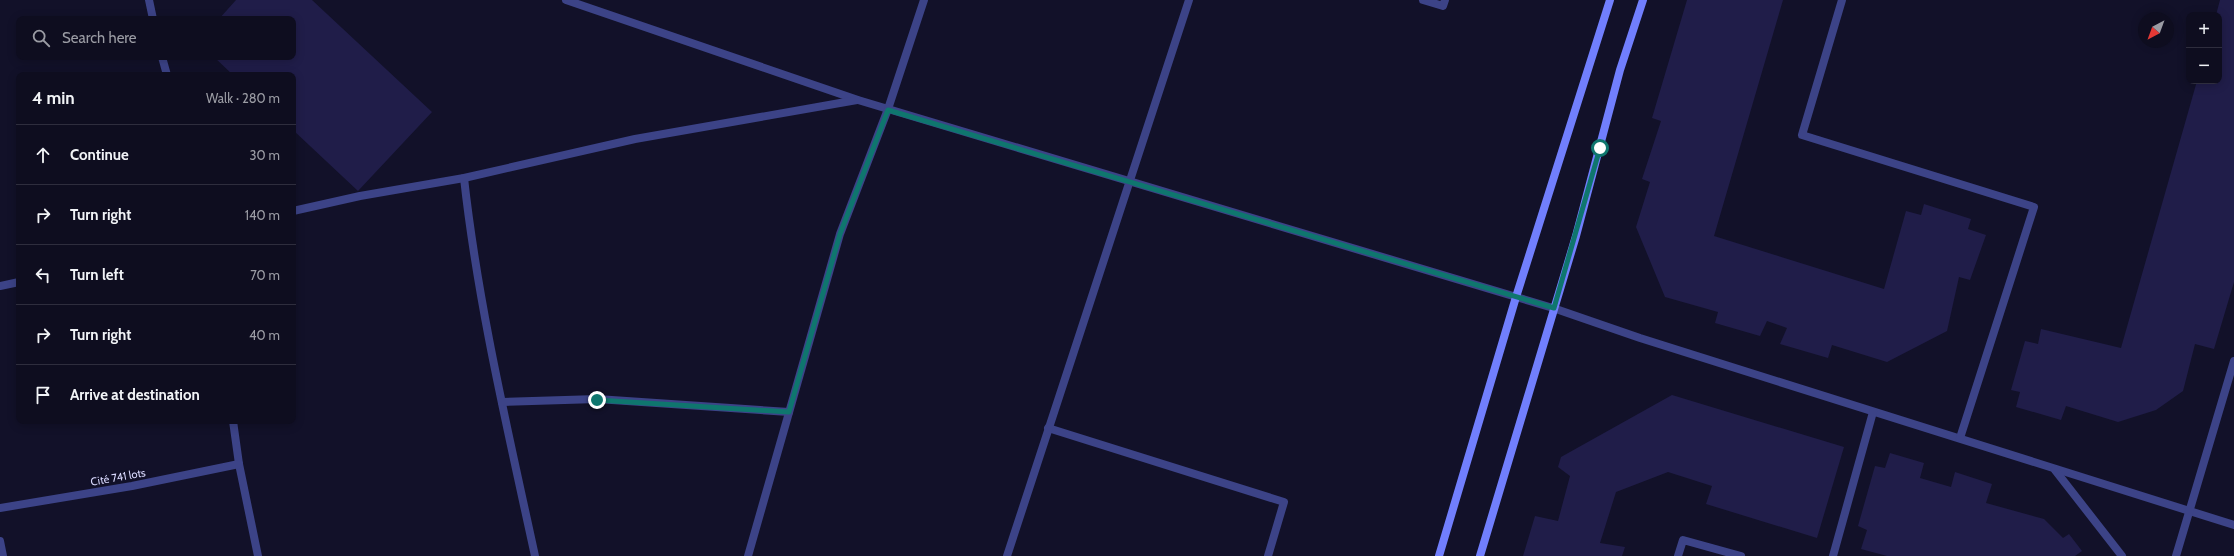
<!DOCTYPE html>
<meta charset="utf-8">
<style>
:root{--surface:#0e0d1f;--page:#171628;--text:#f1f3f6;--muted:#9b9ca4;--line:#2e2d3d}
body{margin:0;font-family:Cabin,sans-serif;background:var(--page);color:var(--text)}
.controls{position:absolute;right:12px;top:12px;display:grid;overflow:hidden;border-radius:8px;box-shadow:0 2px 10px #0003}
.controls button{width:36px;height:36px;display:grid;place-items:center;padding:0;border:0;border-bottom:1px solid var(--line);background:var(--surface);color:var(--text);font:20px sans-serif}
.compass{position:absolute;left:2138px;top:12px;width:36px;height:36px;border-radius:50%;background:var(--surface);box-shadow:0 2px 10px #0003;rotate:221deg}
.stop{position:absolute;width:12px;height:12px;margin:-9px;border:3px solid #0f766e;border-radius:50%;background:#fff}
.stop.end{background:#0f766e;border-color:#fff;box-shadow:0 1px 4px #0008}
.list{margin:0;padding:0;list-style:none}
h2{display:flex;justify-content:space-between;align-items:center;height:52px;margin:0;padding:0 16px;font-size:17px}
h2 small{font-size:13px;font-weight:400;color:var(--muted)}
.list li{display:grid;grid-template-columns:26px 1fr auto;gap:12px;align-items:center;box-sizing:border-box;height:60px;padding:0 16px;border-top:1px solid var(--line)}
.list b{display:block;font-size:15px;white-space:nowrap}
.list em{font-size:13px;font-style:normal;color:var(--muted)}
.icon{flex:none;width:22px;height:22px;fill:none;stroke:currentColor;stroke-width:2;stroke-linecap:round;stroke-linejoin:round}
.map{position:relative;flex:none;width:2234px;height:556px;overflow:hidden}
.search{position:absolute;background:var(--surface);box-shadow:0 2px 10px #0003;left:16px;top:16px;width:280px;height:44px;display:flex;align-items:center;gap:10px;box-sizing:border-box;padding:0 14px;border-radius:8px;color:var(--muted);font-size:15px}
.panel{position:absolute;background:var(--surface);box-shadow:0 2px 10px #0003;left:16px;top:72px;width:280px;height:352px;border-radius:8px}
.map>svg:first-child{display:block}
.building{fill:#201d49}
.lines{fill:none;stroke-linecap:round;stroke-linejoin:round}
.minor{stroke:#3c4387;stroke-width:8}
.secondary{stroke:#717ffd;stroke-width:8}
.route{stroke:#0f766e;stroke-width:5}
.labels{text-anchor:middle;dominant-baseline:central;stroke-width:4;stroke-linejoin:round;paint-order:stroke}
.street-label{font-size:11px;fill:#d9d9fe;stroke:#121129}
</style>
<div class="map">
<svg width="2234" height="556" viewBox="0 0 2234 556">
<rect width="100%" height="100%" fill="#121129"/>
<g class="building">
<polygon points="236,0 312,0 432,112 358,191 293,130 293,75 233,75 214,57 293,57 293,19 219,19"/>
<polygon points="1687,0 1783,0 1714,236 1884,289 1906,211 1921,215 1924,204 1971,219 1968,229 1986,235 1970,280 1959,277 1947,331 1887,362 1832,345 1828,358 1780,344 1787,328 1767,321 1760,336 1715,323 1718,312 1665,297 1636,227 1650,182 1642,179 1661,121 1652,118"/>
<polygon points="2220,0 2234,0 2234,282 2214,349 2195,344 2183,391 2156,410 2118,422 2066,406 2061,420 2016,407 2020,392 2011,390 2025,341 2038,344 2041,329 2121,348 2197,81 2219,81 2219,15 2216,15"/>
<polygon points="1672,395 1844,447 1817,538 1706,504 1712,486 1668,472 1616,492 1600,543 1625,547 1622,556 1523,556 1535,516 1558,521 1570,476 1558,467 1561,457"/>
<polygon points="1890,453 1924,463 1920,478 1951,487 1955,472 1992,484 1986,503 2044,519 2063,538 2069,534 2082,551 2075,556 1887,556 1861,549 1867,530 1858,526 1875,466 1885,468"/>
</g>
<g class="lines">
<g class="minor">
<polyline points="149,0 153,19"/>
<polyline points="566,0 858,100 1553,308 1640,338 2234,525"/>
<polyline points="1423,0 1443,6 1445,0"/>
<polyline points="1842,0 1802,135 2034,207 1960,438"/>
<polyline points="162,57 167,75"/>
<path d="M464,178C478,305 508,431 535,556"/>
<polyline points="293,211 360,196 464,178 635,139 857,100"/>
<polyline points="0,286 19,282"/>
<polyline points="502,402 597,399 789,412"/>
<polyline points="233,421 239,464 258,556"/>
<polyline points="1048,428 1284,502 1268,556"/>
<polyline points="2055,470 2122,556"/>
<polyline points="0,508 132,486 239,464"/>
<polyline points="0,541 3,556"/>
<polyline points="748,556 840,234 888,109 924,0"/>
<polyline points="1007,556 1189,0"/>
<polyline points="1678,556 1683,540 1741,556"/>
<polyline points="1833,556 1873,412"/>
<polyline points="2176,556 2234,361"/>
</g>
<g class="secondary">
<polyline points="1439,556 1516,297 1610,0"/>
<polyline points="1480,556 1576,236 1620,70 1643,0"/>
</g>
</g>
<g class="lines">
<polyline class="route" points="597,400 789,412 840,234 888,110 1554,308 1600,148"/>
</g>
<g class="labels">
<g class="street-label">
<text transform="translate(118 477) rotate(-10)">Cité 741 lots</text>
</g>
</g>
</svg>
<div class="controls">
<button>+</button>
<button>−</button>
</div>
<svg class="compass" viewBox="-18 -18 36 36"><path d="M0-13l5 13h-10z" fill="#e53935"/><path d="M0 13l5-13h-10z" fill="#9b9ca4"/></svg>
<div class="stop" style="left:1600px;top:148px"></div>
<div class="stop end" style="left:597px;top:400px"></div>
<div class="search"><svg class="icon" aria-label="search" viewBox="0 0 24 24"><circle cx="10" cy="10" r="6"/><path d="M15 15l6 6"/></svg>Search here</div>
<section class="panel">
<h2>4 min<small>Walk · 280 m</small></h2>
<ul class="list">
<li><svg class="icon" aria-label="ahead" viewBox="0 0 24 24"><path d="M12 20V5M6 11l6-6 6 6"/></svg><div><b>Continue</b></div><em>30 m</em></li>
<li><svg class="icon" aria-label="right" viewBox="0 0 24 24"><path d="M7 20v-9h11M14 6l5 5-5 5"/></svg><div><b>Turn right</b></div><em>140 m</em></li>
<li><svg class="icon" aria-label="left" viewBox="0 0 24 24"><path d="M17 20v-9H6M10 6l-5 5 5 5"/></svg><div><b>Turn left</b></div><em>70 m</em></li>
<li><svg class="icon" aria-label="right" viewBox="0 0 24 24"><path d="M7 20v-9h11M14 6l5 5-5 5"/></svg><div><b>Turn right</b></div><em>40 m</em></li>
<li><svg class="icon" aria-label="arrive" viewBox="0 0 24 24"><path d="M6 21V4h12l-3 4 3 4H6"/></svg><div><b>Arrive at destination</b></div></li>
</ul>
</section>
</div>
